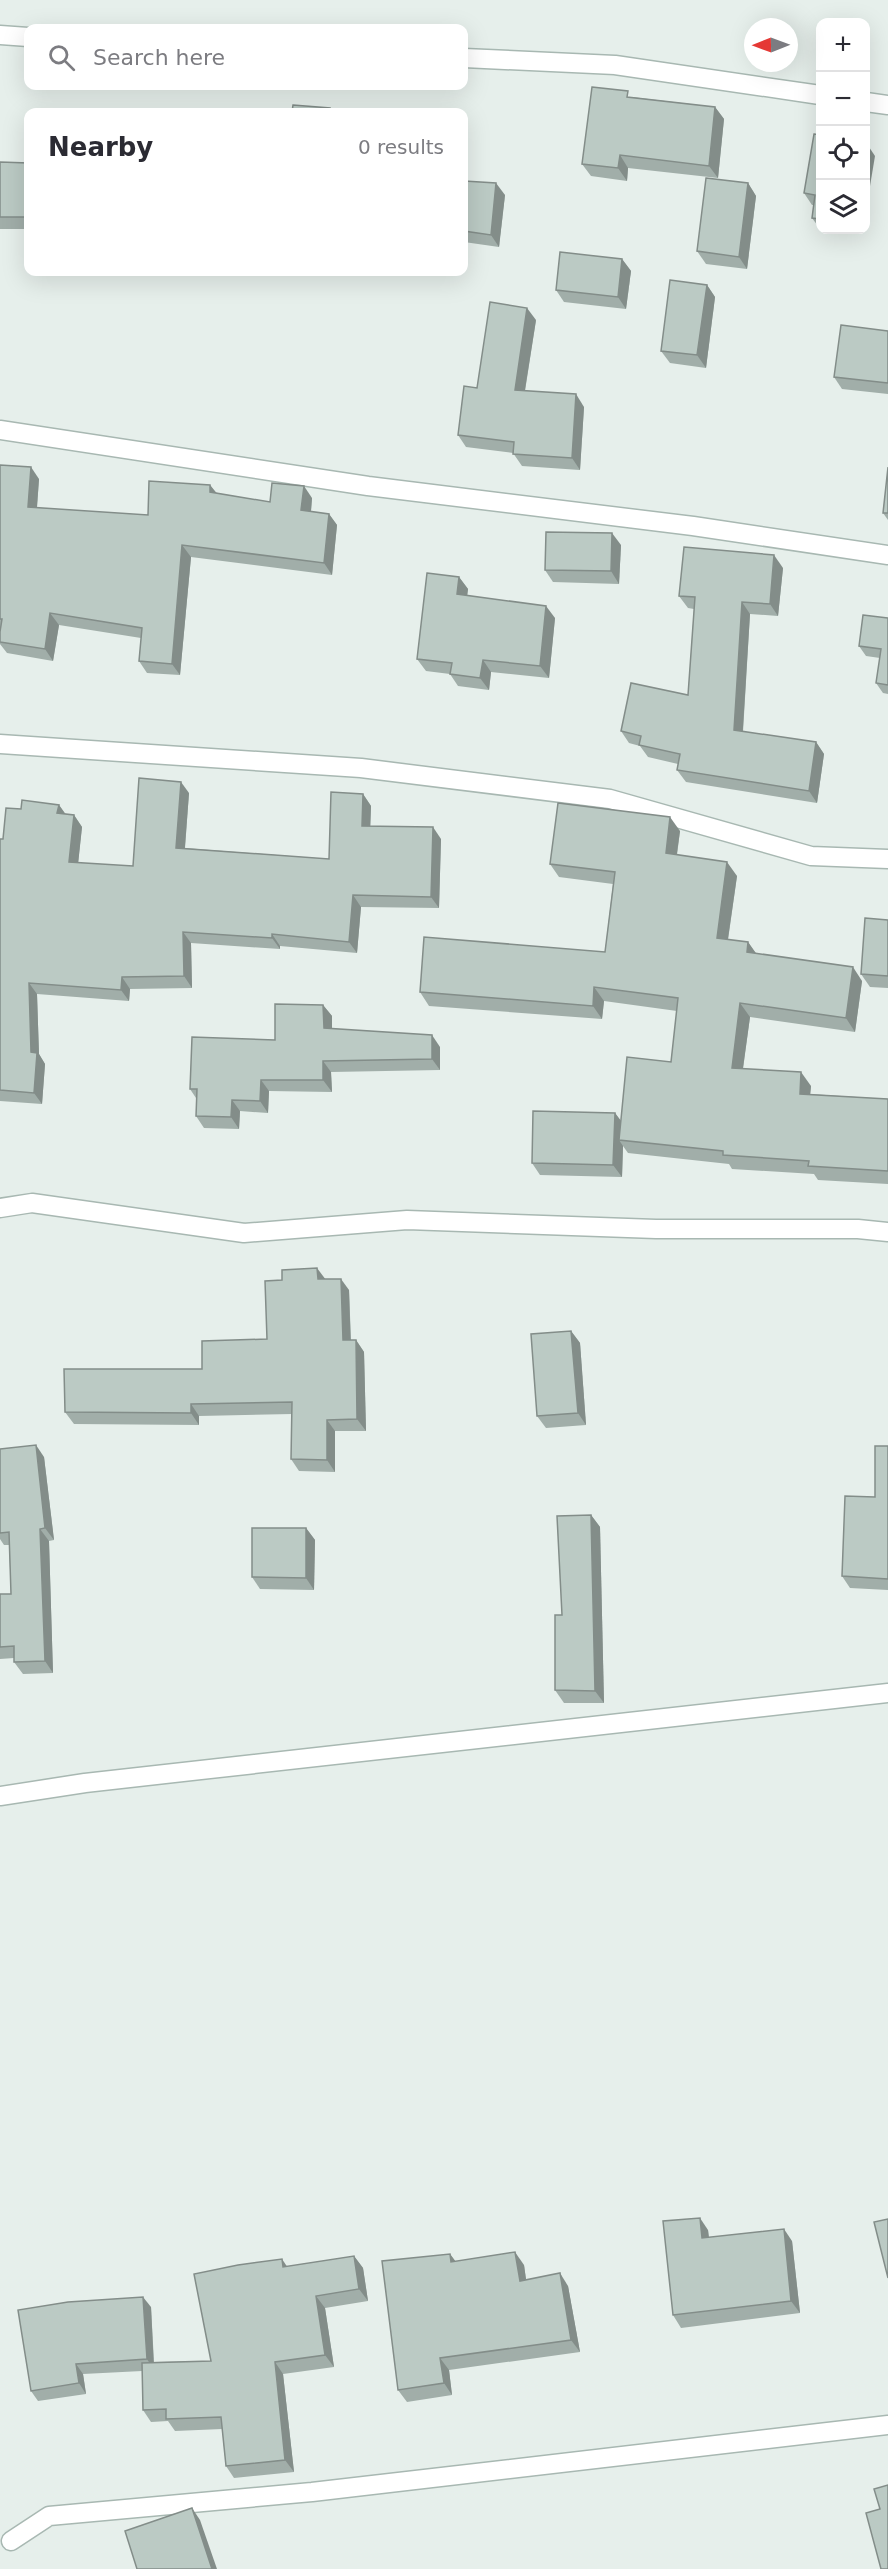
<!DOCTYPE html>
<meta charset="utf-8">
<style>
:root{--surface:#fff;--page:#f7f7f7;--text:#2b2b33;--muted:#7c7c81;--line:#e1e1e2}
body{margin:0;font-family:"DejaVu Sans",sans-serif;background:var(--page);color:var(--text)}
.controls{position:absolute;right:18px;top:18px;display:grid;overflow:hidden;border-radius:12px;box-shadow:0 6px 24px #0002}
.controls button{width:54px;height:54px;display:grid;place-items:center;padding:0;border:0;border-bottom:2px solid var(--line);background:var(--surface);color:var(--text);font:30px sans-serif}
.compass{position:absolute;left:744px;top:18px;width:54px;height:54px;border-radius:50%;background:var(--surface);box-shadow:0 6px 24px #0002;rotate:269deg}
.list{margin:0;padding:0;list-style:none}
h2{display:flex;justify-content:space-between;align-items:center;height:78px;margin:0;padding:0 24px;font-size:26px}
h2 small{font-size:20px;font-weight:400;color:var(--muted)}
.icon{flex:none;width:33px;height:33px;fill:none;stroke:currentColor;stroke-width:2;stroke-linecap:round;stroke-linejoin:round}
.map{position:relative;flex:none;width:888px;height:2569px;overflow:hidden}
.search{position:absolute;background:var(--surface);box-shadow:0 6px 24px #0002;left:24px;top:24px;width:444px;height:66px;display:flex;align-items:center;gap:15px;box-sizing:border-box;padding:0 21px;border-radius:12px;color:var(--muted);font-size:22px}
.panel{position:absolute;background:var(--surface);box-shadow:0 6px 24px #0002;left:24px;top:108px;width:444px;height:168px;border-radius:12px}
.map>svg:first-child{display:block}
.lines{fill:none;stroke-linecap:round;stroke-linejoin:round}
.minor-casing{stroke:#a8b8b2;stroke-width:21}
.minor{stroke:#fff;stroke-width:18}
.wall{fill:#a1aea9}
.shaded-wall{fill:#838d89}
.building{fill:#bbcac4;stroke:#838d89;stroke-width:1.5}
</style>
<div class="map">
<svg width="888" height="2569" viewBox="0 0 888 2569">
<rect width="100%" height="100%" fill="#e6efeb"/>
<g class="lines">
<defs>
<g id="minor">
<polyline points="0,35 28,37"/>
<polyline points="464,58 615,65 820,95"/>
<polyline points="866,102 888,105"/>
<polyline points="0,430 368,486 693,526 888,555"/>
<polyline points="0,744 361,768 610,799 811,856 888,859"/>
<polyline points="0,1208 32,1203 244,1233 407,1220 656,1229 858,1229 888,1232"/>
<polyline points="0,1796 85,1783 888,1693"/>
<polyline points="11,2541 49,2516 312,2492 888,2425"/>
</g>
</defs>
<use href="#minor" class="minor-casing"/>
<use href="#minor" class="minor"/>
</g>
<g class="wall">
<polygon points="632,97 715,107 724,119 718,178 628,168 627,181 591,176 582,164"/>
<polygon points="820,135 820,230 846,230 845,234 821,230 812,218 814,205 812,205 804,193"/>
<polygon points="0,162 28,163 28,229 0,229"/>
<polygon points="464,181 505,195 499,247 464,242"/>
<polygon points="748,183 756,196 747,269 706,264 697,251"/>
<polygon points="622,259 631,271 626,309 564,302 556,290"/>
<polygon points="707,285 715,297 706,368 670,363 661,351"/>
<polygon points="536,320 525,391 584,407 580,470 522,466 513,453 466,447 458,435 477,388"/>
<polygon points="888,331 888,394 842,389 834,377"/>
<polygon points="0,465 39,479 37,508 148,515 210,485 216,493 270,502 312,498 311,512 329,514 337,525 332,575 191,557 180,675 147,673 139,661 141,638 59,625 53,661 7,653 0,644"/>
<polygon points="888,467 888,520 883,513"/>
<polygon points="621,545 619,584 553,582 545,570"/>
<polygon points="783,568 778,616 750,614 743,732 816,742 824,754 817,803 686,782 677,770 678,764 648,757 640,746 629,743 621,731 688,695 694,609 688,608 679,596"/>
<polygon points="459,577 468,589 467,595 555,618 549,678 491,672 489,690 458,686 450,674 426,671 417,659"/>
<polygon points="888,618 888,694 883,693 876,683 880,658 866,656 859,646"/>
<polygon points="189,793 185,848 329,859 363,794 371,806 370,826 441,839 439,908 361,907 357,953 280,946 280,949 191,943 192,988 130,989 129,1001 37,994 39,1054 45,1064 42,1104 0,1101 0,839 3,839 21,809 59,805 65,814 74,815 82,827 78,863 133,866"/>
<polygon points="680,831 677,855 737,876 728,940 748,942 756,954 862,981 855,1032 750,1017 743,1069 811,1086 810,1094 888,1099 888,1184 818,1180 814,1174 732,1169 729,1164 628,1153 623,1146 622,1177 540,1175 532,1163 615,1113 621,1121 671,1062 677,1011 604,1001 602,1019 429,1006 420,992 605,952 613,884 559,877 550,864"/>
<polygon points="888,920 888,988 870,987 861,974"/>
<polygon points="323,1005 332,1016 332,1029 440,1047 440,1070 331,1072 332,1092 269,1091 268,1113 240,1111 239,1129 204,1128 196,1116 196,1098 190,1089 275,1040"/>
<polygon points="325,1279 349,1290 351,1340 356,1340 364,1352 366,1431 335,1431 335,1472 299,1471 291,1459 292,1414 199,1416 199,1425 74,1424 65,1412 202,1369 267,1339"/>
<polygon points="571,1331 580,1343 586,1425 546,1428 537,1416"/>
<polygon points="888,1446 888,1590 850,1588 842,1576 875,1497"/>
<polygon points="0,1449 44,1457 54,1540 49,1541 53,1673 23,1674 14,1662 14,1658 0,1659 0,1594 11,1594 9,1545 4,1545 0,1539"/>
<polygon points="591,1515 600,1527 604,1703 564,1703 555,1690 562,1615"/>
<polygon points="306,1528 315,1540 314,1590 260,1589 252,1577"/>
<polygon points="708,2230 709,2237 792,2241 800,2313 681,2328 673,2315"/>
<polygon points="450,2254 455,2261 524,2265 526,2280 568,2286 580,2352 449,2370 452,2395 407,2402 398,2390"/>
<polygon points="354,2256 363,2268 368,2301 325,2308 334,2367 283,2374 294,2472 234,2478 226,2466 222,2429 175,2431 168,2421 151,2422 143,2410 142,2371 83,2374 86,2394 38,2401 31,2391 151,2307 154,2362 211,2361 287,2267"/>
</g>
<g class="shaded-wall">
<polygon points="715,107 724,119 718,178 709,166"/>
<polygon points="867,144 875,156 866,210 866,151"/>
<polygon points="620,155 628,168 627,181 618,168"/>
<polygon points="496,183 505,195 499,247 491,235"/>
<polygon points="748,183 756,196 747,269 739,257"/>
<polygon points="842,230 846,230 845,234"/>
<polygon points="622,259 631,271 626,309 618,297"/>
<polygon points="707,285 715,297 706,368 697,355"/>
<polygon points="527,308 536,320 523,402 515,390"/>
<polygon points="576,394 584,407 580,470 572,458"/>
<polygon points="31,467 39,479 36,519 28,507"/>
<polygon points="210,485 219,496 210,492"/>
<polygon points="304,486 312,498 310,522 301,510"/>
<polygon points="329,514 337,525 332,575 324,563"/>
<polygon points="612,533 621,545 619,584 611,571"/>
<polygon points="182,545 191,557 180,675 172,664"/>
<polygon points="774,555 783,568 778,616 770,604"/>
<polygon points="459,577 468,589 466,606 457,594"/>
<polygon points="742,602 750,614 742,743 734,730"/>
<polygon points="546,606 555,618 549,678 540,666"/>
<polygon points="50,613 59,625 53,661 45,649"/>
<polygon points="483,660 491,672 489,690 480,678"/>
<polygon points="816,742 824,754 817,803 809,791"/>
<polygon points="181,782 189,793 184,859 176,848"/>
<polygon points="363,794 371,806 370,837 362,826"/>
<polygon points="59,805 67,816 57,813"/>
<polygon points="74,815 82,827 77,874 69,862"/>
<polygon points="670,817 680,831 675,867 666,853"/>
<polygon points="433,827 441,839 439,908 431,897"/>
<polygon points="727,862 737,876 726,952 717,938"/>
<polygon points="353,895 361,907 357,953 349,942"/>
<polygon points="183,932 191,943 192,988 184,976"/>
<polygon points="272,934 280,946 280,949 272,938"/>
<polygon points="748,942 758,956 747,952"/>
<polygon points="853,967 862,981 855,1032 846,1018"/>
<polygon points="122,977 130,989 129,1001 121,990"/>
<polygon points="29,983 37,994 39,1054 45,1064 42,1104 34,1093 31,1052"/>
<polygon points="594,987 604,1001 602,1019 593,1006"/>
<polygon points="740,1003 750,1017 741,1082 732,1068"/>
<polygon points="323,1005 332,1016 332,1040 324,1028"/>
<polygon points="432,1035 440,1047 440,1070 432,1059"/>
<polygon points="323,1061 331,1072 332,1092 323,1080"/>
<polygon points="801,1072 811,1086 809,1108 800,1094"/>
<polygon points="261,1080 269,1091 268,1113 260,1101"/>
<polygon points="232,1100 240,1111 239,1129 231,1117"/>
<polygon points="615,1113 624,1125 619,1140 623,1146 622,1177 613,1165"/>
<polygon points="317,1268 326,1280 318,1279"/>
<polygon points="341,1279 349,1290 351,1352 343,1340"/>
<polygon points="571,1331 580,1343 586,1425 578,1413"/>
<polygon points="356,1340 364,1352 366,1431 357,1419"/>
<polygon points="191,1404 199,1416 199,1425 191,1413"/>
<polygon points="327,1420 335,1431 335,1472 327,1460"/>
<polygon points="36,1445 44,1457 54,1540 45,1528"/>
<polygon points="591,1515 600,1527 604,1703 595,1691"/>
<polygon points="306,1528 315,1540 314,1590 306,1578"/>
<polygon points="40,1529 49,1541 53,1673 45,1661"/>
<polygon points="700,2218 708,2230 710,2250 702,2238"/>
<polygon points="784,2229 792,2241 800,2313 791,2301"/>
<polygon points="515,2252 524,2265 528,2293 520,2281"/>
<polygon points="450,2254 459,2266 451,2262"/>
<polygon points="354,2256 363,2268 368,2301 359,2289"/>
<polygon points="282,2259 290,2271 283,2267"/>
<polygon points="560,2273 568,2286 580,2352 571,2340"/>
<polygon points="316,2296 325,2308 334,2367 325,2355"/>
<polygon points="143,2297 151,2307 154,2370 147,2359"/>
<polygon points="440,2358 449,2370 452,2395 444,2383"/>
<polygon points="275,2362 283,2374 294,2472 285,2460"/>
<polygon points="76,2364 83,2374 86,2394 79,2383"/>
<polygon points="192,2508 200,2520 217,2569 212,2569"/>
</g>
<g class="building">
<polygon points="592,87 628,91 627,97 715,107 709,166 620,155 618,168 582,164"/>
<polygon points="293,105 330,108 329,112 292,112"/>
<polygon points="814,134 820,135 820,219 812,218 815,195 804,193"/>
<polygon points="0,162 28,163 28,217 0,217"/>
<polygon points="706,178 748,183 739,257 697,251"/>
<polygon points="464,181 496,183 491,235 464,231"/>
<polygon points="560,252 622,259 618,297 556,290"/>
<polygon points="670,280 707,285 697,355 661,351"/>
<polygon points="490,302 527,308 515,390 576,394 572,458 513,454 514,442 458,435 464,386 477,388"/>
<polygon points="841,325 888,331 888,383 834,377"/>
<polygon points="0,465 31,467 28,507 148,515 149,481 210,485 210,492 270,502 272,483 304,486 301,510 329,514 324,563 182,545 172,664 139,661 142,628 50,613 45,649 0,642 0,632 2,619 0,619"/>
<polygon points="888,467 888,513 883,513"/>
<polygon points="546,532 612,533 611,571 545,570"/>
<polygon points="684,547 774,555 770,604 742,602 734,730 816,742 809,791 677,770 680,754 639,745 641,736 621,731 631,683 688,695 695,597 679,596"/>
<polygon points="427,573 459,577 457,594 546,606 540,666 483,660 480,678 450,674 452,663 417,659"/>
<polygon points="863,615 888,618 888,685 876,683 881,649 859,646"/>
<polygon points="139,778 181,782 176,848 329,859 331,792 363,794 362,826 433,827 431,897 353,895 349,942 272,934 272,938 183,932 184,976 122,977 121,990 29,983 31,1052 37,1053 34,1093 0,1090 0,839 3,839 6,808 21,809 22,800 59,805 57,813 74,815 69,862 133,866"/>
<polygon points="558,803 670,817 666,853 727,862 717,938 748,942 747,952 853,967 846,1018 740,1003 732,1068 801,1072 800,1094 888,1099 888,1171 808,1166 809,1161 723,1155 723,1151 619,1140 627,1057 671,1062 678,998 594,987 593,1006 420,992 424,937 605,952 615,872 550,864"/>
<polygon points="865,918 888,920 888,976 861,974"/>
<polygon points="275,1004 323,1005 324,1028 432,1035 432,1059 323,1061 323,1080 261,1080 260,1101 232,1100 231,1117 196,1116 197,1089 190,1089 192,1037 275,1040"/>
<polygon points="533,1111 615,1113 613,1165 532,1163"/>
<polygon points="317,1268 318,1279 341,1279 343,1340 356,1340 357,1419 327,1420 327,1460 291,1459 292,1402 191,1404 191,1413 65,1412 64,1369 202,1369 202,1341 267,1339 265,1281 282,1280 282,1270"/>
<polygon points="571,1331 578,1413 537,1416 531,1334"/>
<polygon points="36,1445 45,1528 40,1529 45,1661 14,1662 14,1646 0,1647 0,1594 11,1594 9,1532 0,1533 0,1449"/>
<polygon points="875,1446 888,1446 888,1579 842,1576 845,1496 875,1497"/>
<polygon points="591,1515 595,1691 555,1690 555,1615 562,1615 557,1516"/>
<polygon points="252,1528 306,1528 306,1578 252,1577"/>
<polygon points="700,2218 702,2238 784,2229 791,2301 673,2315 663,2221"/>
<polygon points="888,2219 888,2278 874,2222"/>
<polygon points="515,2252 520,2281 560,2273 571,2340 440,2358 444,2383 398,2390 382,2261 450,2254 451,2262"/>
<polygon points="354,2256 359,2289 316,2296 325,2355 275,2362 285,2460 226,2466 221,2417 166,2419 166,2409 143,2410 142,2363 211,2361 194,2274 238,2265 282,2259 283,2267"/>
<polygon points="143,2297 147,2359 76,2364 79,2383 31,2391 18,2310 68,2302"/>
<polygon points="888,2485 888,2569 881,2569 866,2513 880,2509 874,2489"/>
<polygon points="192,2508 212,2569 137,2569 125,2531"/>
</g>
</svg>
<div class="controls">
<button>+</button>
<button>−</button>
<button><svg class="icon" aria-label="locate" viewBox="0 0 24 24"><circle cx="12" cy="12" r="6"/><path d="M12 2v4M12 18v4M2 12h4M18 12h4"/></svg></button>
<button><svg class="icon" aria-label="layers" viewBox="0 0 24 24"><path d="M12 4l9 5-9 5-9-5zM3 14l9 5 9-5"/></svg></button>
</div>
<svg class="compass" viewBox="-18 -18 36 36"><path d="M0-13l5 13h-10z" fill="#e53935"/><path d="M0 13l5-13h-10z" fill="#7c7c81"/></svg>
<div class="search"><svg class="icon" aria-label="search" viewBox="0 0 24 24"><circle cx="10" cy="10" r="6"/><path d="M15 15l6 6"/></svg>Search here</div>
<section class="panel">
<h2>Nearby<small>0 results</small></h2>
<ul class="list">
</ul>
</section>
</div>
